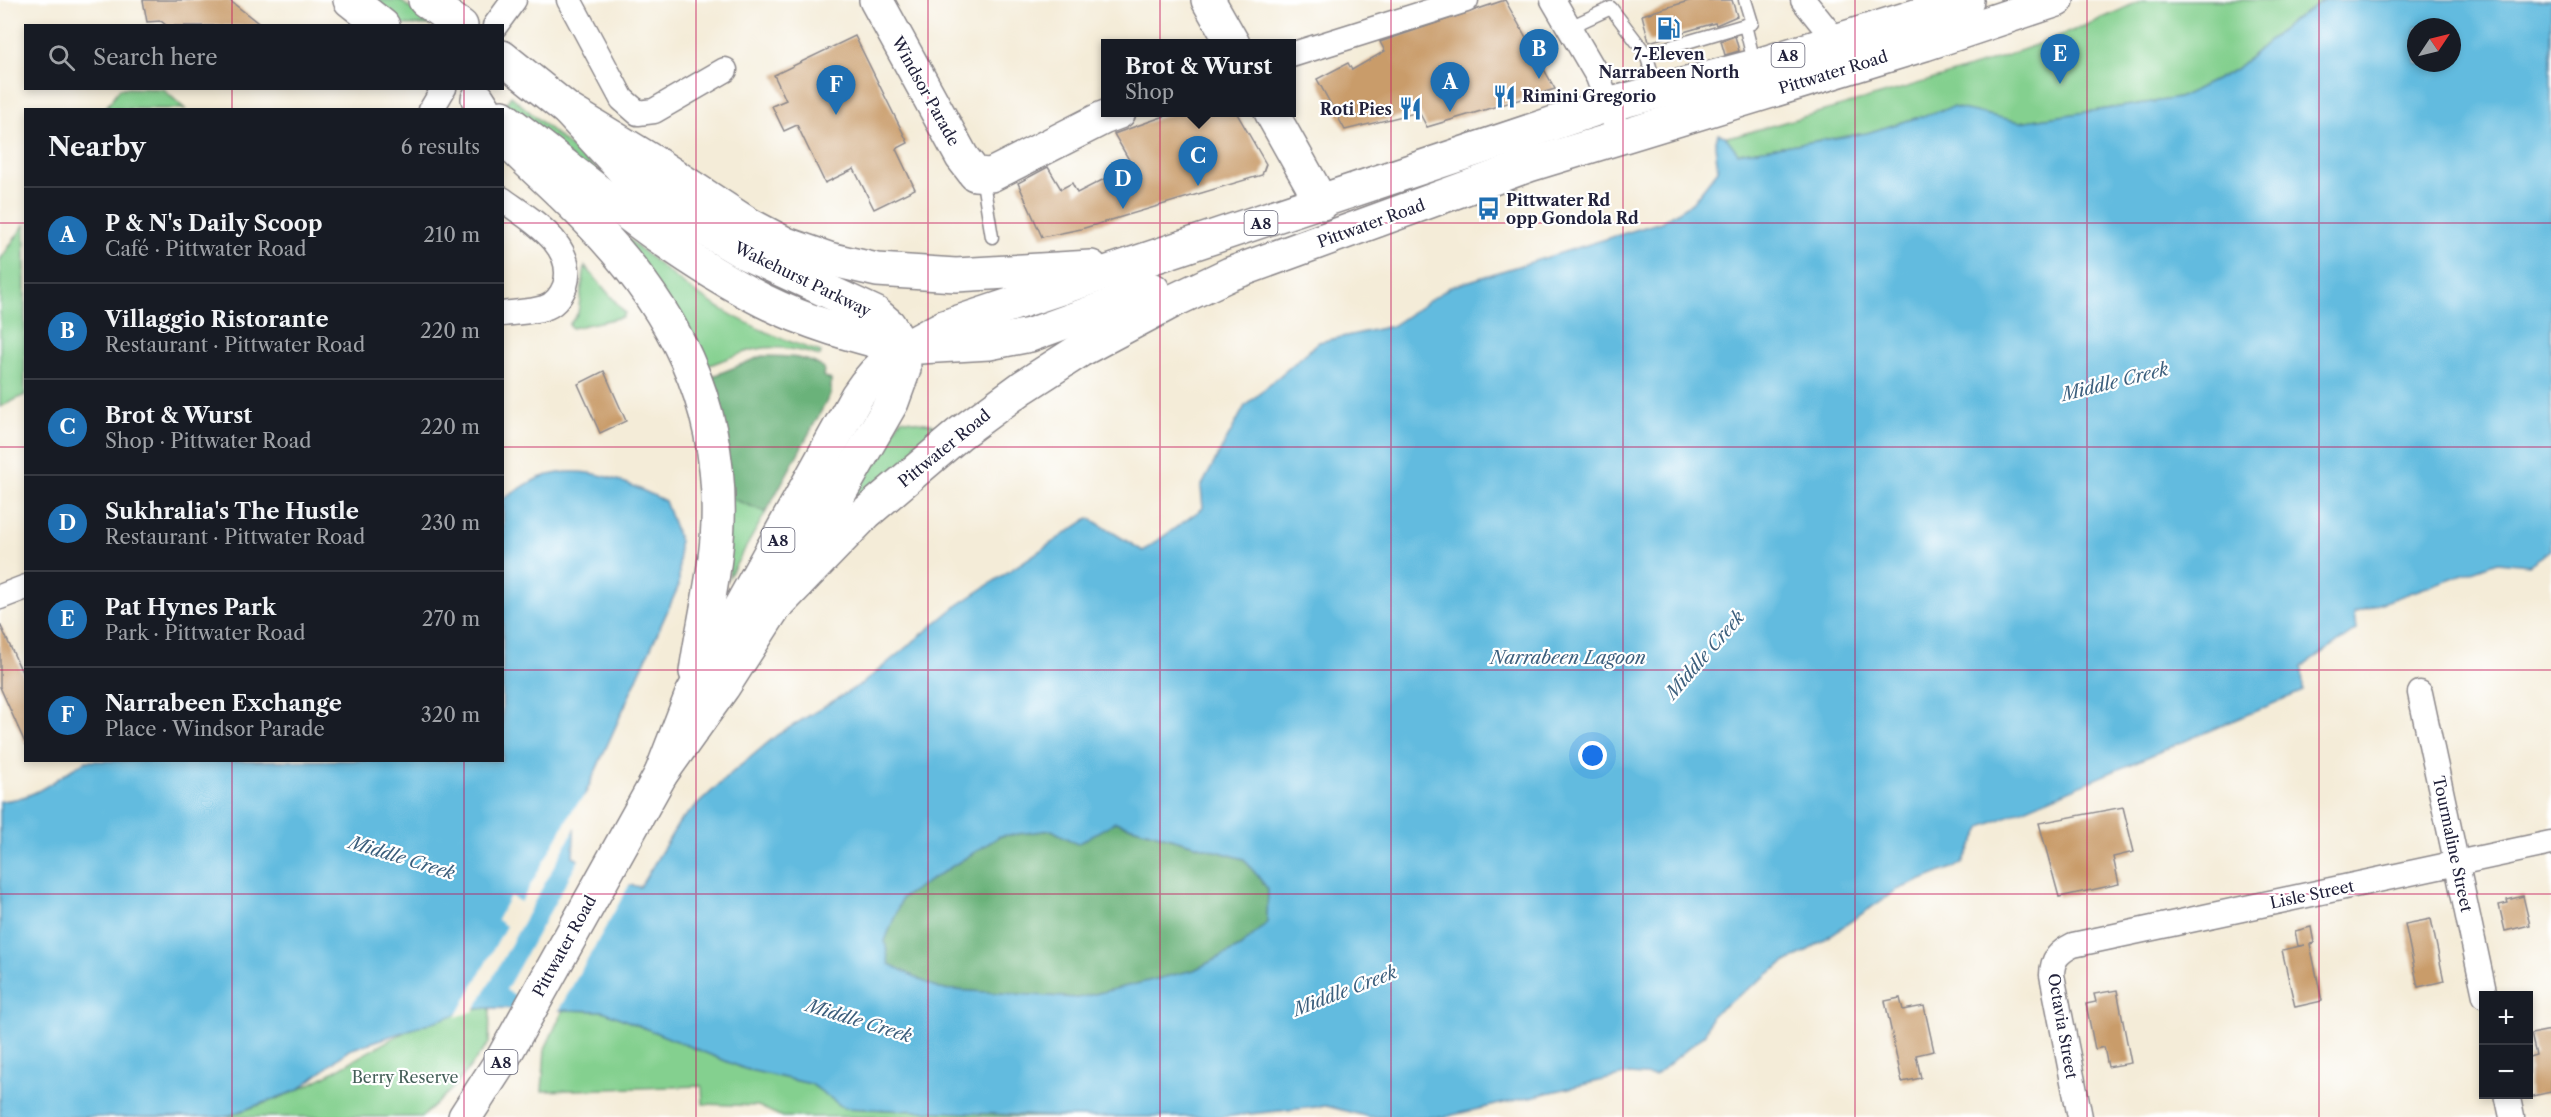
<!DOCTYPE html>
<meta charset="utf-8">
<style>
:root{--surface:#171b24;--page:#242831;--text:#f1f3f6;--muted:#9ea1a6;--line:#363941;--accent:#1f6fb2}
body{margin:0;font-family:"Libre Caslon Text",serif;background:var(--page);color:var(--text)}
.controls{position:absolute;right:18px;bottom:18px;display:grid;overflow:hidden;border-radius:0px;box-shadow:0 3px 9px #0003}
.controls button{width:54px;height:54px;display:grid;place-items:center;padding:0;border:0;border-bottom:2px solid var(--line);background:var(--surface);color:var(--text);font:30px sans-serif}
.compass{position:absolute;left:2407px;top:18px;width:54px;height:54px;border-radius:50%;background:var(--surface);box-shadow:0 3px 9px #0003;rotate:55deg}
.you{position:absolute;left:1593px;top:756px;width:21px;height:21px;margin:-15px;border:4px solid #fff;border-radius:50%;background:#1a73e8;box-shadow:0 0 0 9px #1a73e833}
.badge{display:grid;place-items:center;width:39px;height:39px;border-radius:50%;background:var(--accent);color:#fff;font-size:20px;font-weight:700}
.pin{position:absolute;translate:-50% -50px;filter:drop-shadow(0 2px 3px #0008)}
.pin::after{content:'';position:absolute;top:32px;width:21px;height:18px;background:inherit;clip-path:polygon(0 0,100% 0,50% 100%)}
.popup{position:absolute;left:1101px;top:39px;width:195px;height:78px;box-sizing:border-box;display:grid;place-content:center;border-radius:0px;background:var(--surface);filter:drop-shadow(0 2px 4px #0005);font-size:20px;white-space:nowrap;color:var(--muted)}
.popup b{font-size:22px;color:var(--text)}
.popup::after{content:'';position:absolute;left:50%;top:100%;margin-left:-12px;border:12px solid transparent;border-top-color:var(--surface)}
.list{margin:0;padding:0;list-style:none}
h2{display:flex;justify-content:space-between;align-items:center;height:78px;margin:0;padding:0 24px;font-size:26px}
h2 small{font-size:20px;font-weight:400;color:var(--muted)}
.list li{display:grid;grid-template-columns:39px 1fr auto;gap:18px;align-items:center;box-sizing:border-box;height:96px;padding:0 24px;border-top:2px solid var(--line)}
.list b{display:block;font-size:22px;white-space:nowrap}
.list p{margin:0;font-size:20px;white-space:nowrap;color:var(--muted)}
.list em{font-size:20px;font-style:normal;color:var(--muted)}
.icon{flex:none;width:33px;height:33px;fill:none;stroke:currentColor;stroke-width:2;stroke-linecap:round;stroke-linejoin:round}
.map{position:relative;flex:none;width:2551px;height:1117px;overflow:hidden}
.search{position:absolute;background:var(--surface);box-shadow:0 3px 9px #0003;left:24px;top:24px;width:480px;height:66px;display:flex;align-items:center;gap:15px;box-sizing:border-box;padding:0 21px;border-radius:0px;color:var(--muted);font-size:22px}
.panel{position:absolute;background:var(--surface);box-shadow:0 3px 9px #0003;left:24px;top:108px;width:480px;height:654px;border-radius:0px}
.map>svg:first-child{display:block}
.green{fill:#84d08f;stroke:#537965;stroke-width:1.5}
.forest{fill:#6bb27a;stroke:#466a5a;stroke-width:1.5}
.water{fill:#62bbdf;stroke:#426e8d;stroke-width:1.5;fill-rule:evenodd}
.pier{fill:#f4ecd8}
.building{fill:#c99c6a}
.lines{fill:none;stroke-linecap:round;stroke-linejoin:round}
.lane-casing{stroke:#8b878a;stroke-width:15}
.street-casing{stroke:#8b878a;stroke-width:27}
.secondary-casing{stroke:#8b878a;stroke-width:36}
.primary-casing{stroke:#8b878a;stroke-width:36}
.highway-casing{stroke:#8b878a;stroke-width:36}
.lane{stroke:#fff;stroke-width:12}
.street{stroke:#fff;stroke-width:24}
.secondary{stroke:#fff;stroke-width:33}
.primary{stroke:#fff;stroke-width:33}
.highway{stroke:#fff;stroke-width:33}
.grid{fill:none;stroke:#c2185b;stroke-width:1.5;stroke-opacity:0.55}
.labels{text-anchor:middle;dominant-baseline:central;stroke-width:4.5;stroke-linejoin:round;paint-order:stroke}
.shield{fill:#fff;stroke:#646476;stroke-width:1.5}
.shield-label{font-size:15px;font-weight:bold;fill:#22223b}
.poi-label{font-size:16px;font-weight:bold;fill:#22223b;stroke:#fff;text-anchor:start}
.street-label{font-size:16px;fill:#22223b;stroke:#fff}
.park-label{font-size:16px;fill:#445f58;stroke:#fff}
.water-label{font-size:18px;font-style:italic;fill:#3c5f7d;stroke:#fff}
</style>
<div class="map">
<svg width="2551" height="1117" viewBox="0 0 2551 1117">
<rect width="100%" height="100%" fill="#fff"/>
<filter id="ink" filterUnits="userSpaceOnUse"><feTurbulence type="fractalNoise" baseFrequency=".0167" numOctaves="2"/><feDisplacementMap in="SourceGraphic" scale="12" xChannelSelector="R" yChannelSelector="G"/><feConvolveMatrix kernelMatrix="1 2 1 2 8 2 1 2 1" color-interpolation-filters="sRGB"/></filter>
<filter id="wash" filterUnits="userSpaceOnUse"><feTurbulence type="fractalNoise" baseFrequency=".008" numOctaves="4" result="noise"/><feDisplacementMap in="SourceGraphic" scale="24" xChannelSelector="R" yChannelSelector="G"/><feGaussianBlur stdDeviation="1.35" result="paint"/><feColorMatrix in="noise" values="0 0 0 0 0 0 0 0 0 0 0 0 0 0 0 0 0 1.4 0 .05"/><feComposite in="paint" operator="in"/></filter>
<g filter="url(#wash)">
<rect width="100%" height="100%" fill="#f4ecd8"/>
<g class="green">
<polygon points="366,0 400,0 430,25 400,25"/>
<path d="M2142,0H2324L2292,21L2235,70L2179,98L2020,122L1952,107L1867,133L1738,153L1725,136H1736C1873,96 2013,63 2142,0Z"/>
<polygon points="120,88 163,89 185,109 105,109"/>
<path d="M511,96L602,174L661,219L705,248L782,288L848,315L844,322C715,284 610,186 504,106Z"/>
<path d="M609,223C638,246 665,272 696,293C734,319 777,339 821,352L820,356C768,340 755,348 707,366Z"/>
<polygon points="25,224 25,395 0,407 0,260"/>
<polygon points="585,266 625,313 622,317 572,328 569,325 578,313"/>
<polygon points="901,419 931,424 941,429 827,537"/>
<polygon points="728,497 766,512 729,577"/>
<path d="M490,1008L489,1043L455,1086L422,1117H225C249,1108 274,1101 298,1090C360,1062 419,1010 490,1008Z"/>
<polygon points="563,1010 603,1011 745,1069 811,1084 844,1108 1067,1117 782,1117 758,1106 703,1104 702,1086 542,1091 545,1049"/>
</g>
<g class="forest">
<path d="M762,356C783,357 808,355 824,369L823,376L831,380V393L766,512L728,497L706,379Z"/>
<polygon points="1114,822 1244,859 1268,889 1267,923 1240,947 1194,970 1078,998 939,989 889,964 885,941 902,898 1000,836 1052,830 1077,844"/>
</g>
<path class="water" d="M2324,0H2551V550L2529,565L2497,562L2354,613L2356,630L2302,667L2303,691L1982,827L1962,864L1897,890L1810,949L1784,963L1712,1015L1705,1034L1655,1076L1629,1074L1444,1117H1369L1326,1106L1221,1117H1067L844,1108L811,1084L745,1069L603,1011L490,1008L472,1009L349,1050L298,1090L225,1117H0V801C39,799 54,778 86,761L502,760L503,499C514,493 527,483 539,478C585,462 624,481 665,501L679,539V585L575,817L573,856L603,879L640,887L680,821L728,776L777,735L863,683L955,607L1089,518L1143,551L1203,508L1201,487L1245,406L1319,342L1392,326L1450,287L1661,222L1692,203L1718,170L1715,145L1718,134L1725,136L1738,153L1867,133L1952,107L2020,122L2179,98L2235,70L2292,21ZM2416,27H2452V63H2416ZM1115,822L1244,859L1268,889L1267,923L1240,947L1194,970L1078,998L939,989L889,964L885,941L902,898L1000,836L1052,830L1077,844Z"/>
<g class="pier">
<polygon points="591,788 578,823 474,1011 456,1017 506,926 497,920 510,896 521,902 573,809"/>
<polygon points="580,858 605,876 631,882 557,1013 547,1013 506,990"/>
</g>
<g id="blocks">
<g class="building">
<polygon points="143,0 229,0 262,26 167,26 161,21 147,22"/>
<polygon points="1505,0 1555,89 1427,127 1419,112 1345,130 1317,79 1348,63 1352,70 1385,51 1380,42"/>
<polygon points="1692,0 1732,0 1737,16 1716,25 1715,23 1649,42 1642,15"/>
<polygon points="855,36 908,143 896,149 915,189 874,209 854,169 825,183 797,125 784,131 772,106 786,100 774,75"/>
<polygon points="1735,36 1739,51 1725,55 1721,41"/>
<polygon points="1176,112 1236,112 1266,164 1262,175 1081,229 1042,237 1018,183 1048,167 1061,189 1072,183 1077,193 1132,165 1114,134"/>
<polygon points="604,371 626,421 600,433 578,384"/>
<polygon points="0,624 26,681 26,745 0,687"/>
<polygon points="2123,807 2134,852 2113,857 2119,884 2059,897 2039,823"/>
<polygon points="2523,896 2530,925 2505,931 2499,905 2508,903 2507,900"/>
<polygon points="2431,919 2444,981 2418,987 2405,924"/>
<polygon points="2311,927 2314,943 2310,944 2322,1001 2295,1007 2282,950 2305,945 2298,946 2295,931"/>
<polygon points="2117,990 2131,1063 2108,1067 2104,1047 2095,1049 2086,1004 2096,1002 2094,994"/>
<polygon points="1900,998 1903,1010 1924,1006 1934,1051 1916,1055 1921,1078 1902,1082 1885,1001"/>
<polygon points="2551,1030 2551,1092 2529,1097 2529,1057 2536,1055 2531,1034"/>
</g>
</g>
</g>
<g filter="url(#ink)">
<use href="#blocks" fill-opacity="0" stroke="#8b878a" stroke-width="1.5"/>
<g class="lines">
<defs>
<g id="lane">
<polyline points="1745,25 1752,23 1745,0"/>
<polyline points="1570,27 1611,8 1646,54 1657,90"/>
<polyline points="1646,54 1745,25 1755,66"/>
<polyline points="982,176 992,237"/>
</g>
<g id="street">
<polyline points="569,0 622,99 638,113 654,111 725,70"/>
<polyline points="1553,0 1598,77 1614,120"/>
<polyline points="1803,0 1836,41"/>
<polyline points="495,26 514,0"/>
<polyline points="1291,55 1466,0"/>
<polyline points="431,110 444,88"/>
<path d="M502,199C529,219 578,245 565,286C561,296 554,305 544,308C531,312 516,312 502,314"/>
<polyline points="0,597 26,587"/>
<polyline points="2420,693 2485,996"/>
<polyline points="2507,1094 2512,1117"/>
<path d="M2080,1117L2052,975C2052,959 2059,952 2073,945L2551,843"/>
</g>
<g id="secondary">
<polyline points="876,0 962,157 975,174 991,175 1103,118 1119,112"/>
<polyline points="1208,0 1233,44"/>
<polyline points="1271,112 1322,203"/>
</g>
<g id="primary">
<polyline points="350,0 383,26"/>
<polyline points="425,0 461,26"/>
<polyline points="502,57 568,110 628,175 686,218 745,253 875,313 889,325 903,348"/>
<path d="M502,117C586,180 671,255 764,301C808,323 856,336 903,348"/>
</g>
<g id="highway">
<polyline points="478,99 485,110"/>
<polyline points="568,110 655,163 748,224 786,244 829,259 877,270 956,275 1091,267"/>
<path d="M502,136C531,166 562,192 590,222C673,308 722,402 718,523C716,573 703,623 696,672"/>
<polyline points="920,347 989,343 1030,335 1153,290"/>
<polyline points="773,609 866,513 959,434 1023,387 1079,351 1173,301 1230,274 1529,165 1925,44 2057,0"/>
<path d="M661,774L692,694L857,396C881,359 905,347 944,327L1608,105L1755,66L1967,0"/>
<polyline points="465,1117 503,1058 661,774 723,687 773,609 892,402 904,369 903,348"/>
</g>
</defs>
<use href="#lane" class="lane-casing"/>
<use href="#street" class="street-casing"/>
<use href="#secondary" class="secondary-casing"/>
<use href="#primary" class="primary-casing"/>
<use href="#highway" class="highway-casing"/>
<use href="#lane" class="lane"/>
<use href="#street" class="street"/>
<use href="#secondary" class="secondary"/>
<use href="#primary" class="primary"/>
<use href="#highway" class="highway"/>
</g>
</g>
<path class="grid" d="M232,0V26M464,0V26M696,0V1117M928,0V1117M1160,0V1117M1391,0V1117M1623,0V1117M1855,0V1117M2087,0V1117M2319,0V1117M232,88V110M464,88V110M0,223H26M502,223H2551M0,447H26M502,447H2551M0,670H26M502,670H2551M232,760V1117M464,760V1117M0,894H2551"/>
<defs>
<symbol id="fuel-bare" viewBox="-9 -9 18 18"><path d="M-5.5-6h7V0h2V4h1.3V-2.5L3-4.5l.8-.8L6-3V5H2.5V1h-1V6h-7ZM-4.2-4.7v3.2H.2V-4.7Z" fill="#1f6fb2" stroke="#fff" stroke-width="2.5" paint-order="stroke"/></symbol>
<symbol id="restaurant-bare" viewBox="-9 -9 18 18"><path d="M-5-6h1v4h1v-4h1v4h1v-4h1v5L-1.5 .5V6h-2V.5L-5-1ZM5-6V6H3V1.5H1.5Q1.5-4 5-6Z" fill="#1f6fb2" stroke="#fff" stroke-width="2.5" paint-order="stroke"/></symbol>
<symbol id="bus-bare" viewBox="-9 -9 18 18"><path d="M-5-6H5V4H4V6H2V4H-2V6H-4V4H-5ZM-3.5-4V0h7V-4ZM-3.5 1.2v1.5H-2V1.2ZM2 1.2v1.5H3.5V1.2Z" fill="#1f6fb2" stroke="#fff" stroke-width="2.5" paint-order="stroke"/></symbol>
</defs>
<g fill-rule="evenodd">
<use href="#fuel-bare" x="1652" y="12" width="33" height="33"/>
<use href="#restaurant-bare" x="1488" y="80" width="33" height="33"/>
<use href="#restaurant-bare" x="1394" y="92" width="33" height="33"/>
<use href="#bus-bare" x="1472" y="192" width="33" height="33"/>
</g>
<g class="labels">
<g class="shield">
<rect x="1771.5" y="43" width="33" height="24" rx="4.5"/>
<rect x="1244.5" y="211" width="33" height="24" rx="4.5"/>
<rect x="761.5" y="528" width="33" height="24" rx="4.5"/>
<rect x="484.5" y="1050" width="33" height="24" rx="4.5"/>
</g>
<g class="shield-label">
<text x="1788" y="55">A8</text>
<text x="1261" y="223">A8</text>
<text x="778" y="540">A8</text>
<text x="501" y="1062">A8</text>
</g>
<g class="poi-label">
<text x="1669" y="54" text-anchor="middle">7-Eleven<tspan x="1669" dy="18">Narrabeen North</tspan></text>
<text x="1522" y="96">Rimini Gregorio</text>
<text x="1392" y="109" text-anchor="end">Roti Pies</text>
<text x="1506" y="200">Pittwater Rd<tspan x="1506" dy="18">opp Gondola Rd</tspan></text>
</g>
<g class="street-label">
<text transform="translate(1833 72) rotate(-17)">Pittwater Road</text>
<text transform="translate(926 91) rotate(61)">Windsor Parade</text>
<text transform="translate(1371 223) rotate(-20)">Pittwater Road</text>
<text transform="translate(803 279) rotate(26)">Wakehurst Parkway</text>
<text transform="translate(944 448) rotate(-39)">Pittwater Road</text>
<text transform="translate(2453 844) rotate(78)">Tourmaline Street</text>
<text transform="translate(2312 894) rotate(-12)">Lisle Street</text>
<text transform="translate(564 946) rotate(-61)">Pittwater Road</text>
<text transform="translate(2063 1026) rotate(80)">Octavia Street</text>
</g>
<g class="park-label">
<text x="405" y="1077">Berry Reserve</text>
</g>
<g class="water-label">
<text transform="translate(2115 382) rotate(-14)">Middle Creek</text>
<text transform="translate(1705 655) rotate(-49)">Middle Creek</text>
<text x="1568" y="658">Narrabeen Lagoon</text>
<text transform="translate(402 858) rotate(17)">Middle Creek</text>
<text transform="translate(1345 991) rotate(-21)">Middle Creek</text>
<text transform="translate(859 1021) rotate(17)">Middle Creek</text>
</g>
</g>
</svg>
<div class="controls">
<button>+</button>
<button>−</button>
</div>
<svg class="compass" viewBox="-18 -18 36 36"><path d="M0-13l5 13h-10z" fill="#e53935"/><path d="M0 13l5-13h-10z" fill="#9ea1a6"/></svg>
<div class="you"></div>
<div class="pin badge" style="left:1450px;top:112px">A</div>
<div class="pin badge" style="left:1539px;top:79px">B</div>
<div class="pin badge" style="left:1198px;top:186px">C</div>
<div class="popup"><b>Brot &amp; Wurst</b>Shop</div>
<div class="pin badge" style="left:1123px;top:209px">D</div>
<div class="pin badge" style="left:2060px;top:84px">E</div>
<div class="pin badge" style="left:836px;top:115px">F</div>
<div class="search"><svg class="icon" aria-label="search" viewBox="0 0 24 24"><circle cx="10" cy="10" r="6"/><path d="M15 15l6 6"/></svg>Search here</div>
<section class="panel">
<h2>Nearby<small>6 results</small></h2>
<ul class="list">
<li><span class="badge">A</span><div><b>P &amp; N's Daily Scoop</b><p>Café · Pittwater Road</p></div><em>210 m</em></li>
<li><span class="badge">B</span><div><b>Villaggio Ristorante</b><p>Restaurant · Pittwater Road</p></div><em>220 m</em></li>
<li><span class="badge">C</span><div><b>Brot &amp; Wurst</b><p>Shop · Pittwater Road</p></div><em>220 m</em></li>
<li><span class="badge">D</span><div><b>Sukhralia's The Hustle</b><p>Restaurant · Pittwater Road</p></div><em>230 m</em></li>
<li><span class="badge">E</span><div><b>Pat Hynes Park</b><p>Park · Pittwater Road</p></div><em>270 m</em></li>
<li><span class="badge">F</span><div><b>Narrabeen Exchange</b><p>Place · Windsor Parade</p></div><em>320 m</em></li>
</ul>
</section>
</div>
